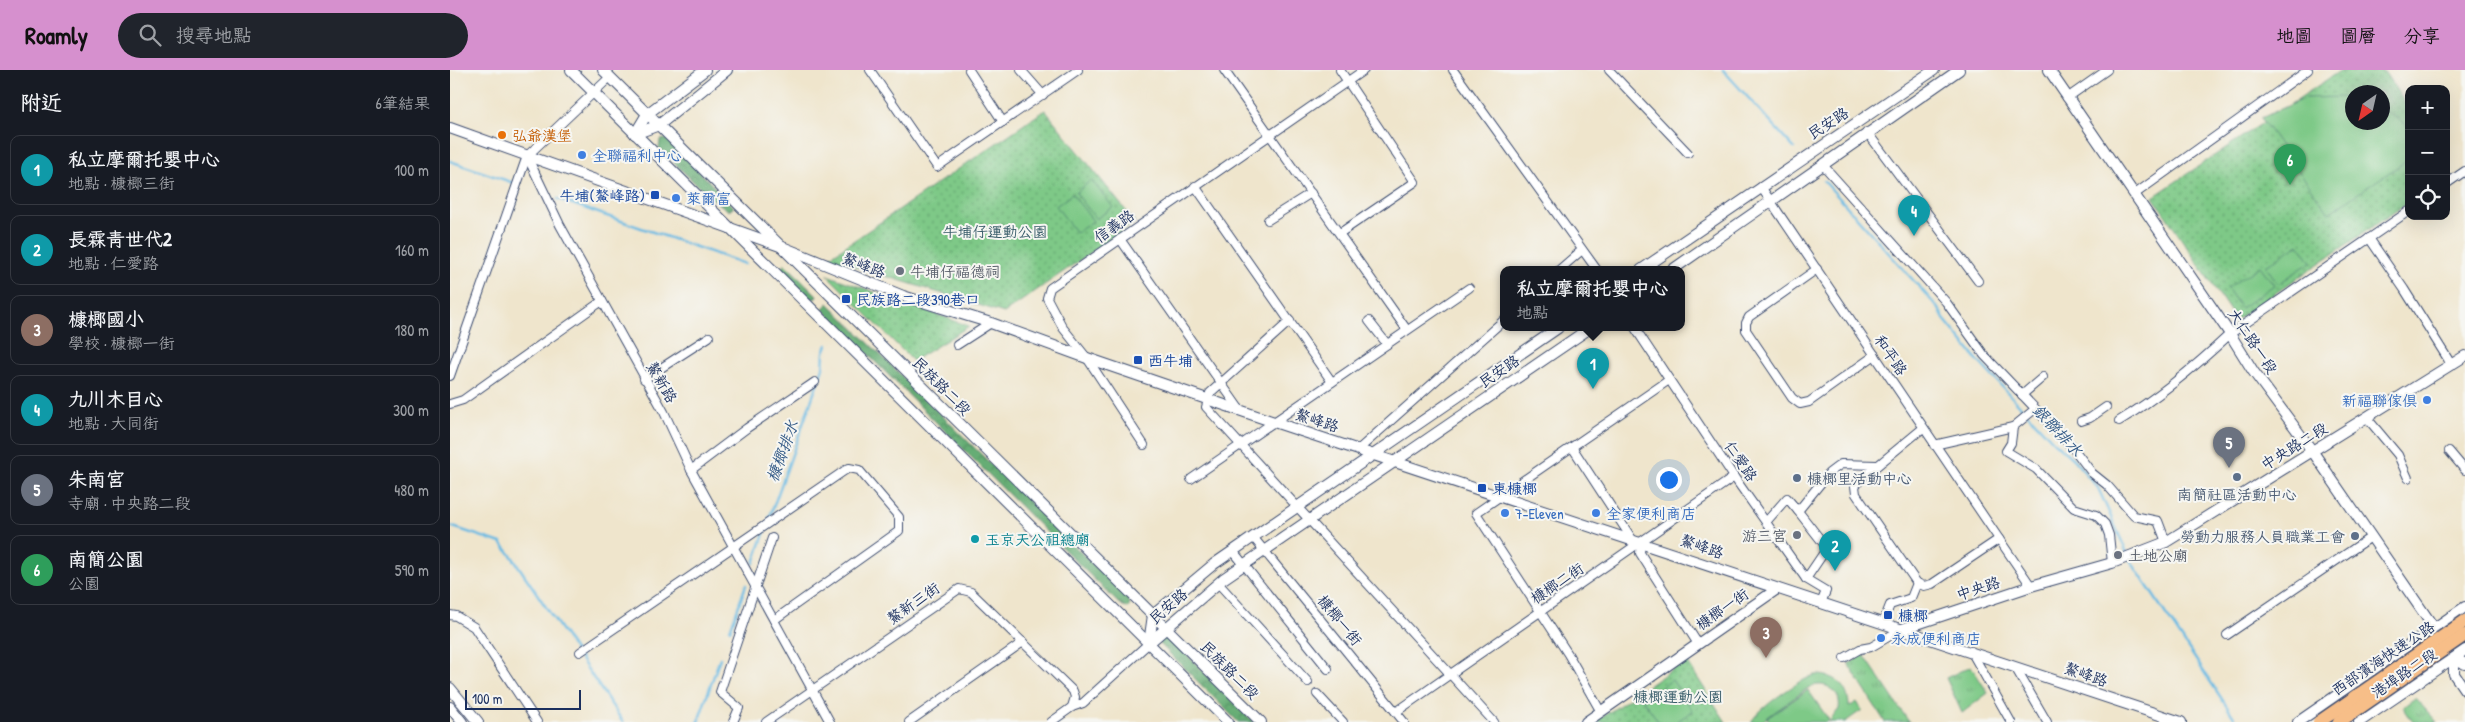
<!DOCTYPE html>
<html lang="zh-TW">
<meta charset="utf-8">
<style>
:root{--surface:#171b24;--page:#20242c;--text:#f1f3f6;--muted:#9ea1a6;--line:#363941;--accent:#d690ce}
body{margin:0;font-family:"Patrick Hand","LXGW WenKai TC",sans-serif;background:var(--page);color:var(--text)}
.controls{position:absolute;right:15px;top:15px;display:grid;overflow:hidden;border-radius:10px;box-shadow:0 5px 20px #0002}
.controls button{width:45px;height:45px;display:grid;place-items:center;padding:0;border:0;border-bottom:1px solid var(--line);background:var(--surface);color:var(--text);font:25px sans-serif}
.compass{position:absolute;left:1895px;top:15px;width:45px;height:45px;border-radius:50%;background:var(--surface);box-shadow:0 5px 20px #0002;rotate:214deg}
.scale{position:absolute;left:15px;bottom:12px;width:116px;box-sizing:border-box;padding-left:5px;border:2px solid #1b2f5e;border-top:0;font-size:14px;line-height:18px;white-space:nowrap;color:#1b2f5e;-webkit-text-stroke:4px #f6f6f2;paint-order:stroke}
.you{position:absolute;left:1218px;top:409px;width:18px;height:18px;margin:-12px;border:4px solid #fff;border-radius:50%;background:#1a73e8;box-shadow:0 0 0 8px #1a73e833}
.badge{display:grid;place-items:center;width:32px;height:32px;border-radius:50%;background:var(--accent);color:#fff;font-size:16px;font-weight:700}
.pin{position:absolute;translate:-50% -41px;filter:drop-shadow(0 1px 2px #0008)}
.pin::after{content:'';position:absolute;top:26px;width:18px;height:15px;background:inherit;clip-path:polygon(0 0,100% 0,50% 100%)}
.popup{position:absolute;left:1050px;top:196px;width:185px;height:65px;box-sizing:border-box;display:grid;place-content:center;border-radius:10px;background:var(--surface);filter:drop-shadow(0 1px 4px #0005);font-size:16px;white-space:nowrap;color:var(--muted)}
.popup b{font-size:19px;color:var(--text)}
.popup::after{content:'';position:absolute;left:50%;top:100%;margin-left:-10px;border:10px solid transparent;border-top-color:var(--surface)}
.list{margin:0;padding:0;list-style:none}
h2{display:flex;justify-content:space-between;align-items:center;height:65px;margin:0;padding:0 20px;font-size:21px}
h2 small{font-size:16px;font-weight:400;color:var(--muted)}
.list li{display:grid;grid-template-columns:32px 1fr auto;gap:15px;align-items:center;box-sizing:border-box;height:70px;margin:0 10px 10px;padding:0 10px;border:1px solid var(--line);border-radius:10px}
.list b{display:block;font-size:19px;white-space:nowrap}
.list p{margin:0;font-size:16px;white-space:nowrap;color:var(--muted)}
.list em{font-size:16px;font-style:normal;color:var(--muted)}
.icon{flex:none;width:28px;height:28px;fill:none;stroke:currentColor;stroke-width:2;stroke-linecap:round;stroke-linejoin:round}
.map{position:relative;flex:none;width:2015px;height:652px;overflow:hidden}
header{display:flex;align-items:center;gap:30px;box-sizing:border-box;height:70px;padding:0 25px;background:var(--accent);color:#111}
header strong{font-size:24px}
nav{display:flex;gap:28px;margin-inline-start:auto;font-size:18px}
.search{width:350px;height:45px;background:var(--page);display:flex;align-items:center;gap:12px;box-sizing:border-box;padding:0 18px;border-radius:28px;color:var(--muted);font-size:19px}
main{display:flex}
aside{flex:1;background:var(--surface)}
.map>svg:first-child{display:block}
.grass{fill:url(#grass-tufts);stroke:#4c7c72}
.forest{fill:url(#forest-crowns);stroke:#406e69}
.park{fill:url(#park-dots);stroke:#4c7c72;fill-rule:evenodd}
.pitch{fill:#7ec987;stroke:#4c7c72}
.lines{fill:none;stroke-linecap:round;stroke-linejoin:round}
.stream{stroke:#67bae3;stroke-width:2.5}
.minor-casing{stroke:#3b4a6e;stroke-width:10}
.tertiary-casing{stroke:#3b4a6e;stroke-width:12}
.minor{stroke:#fff;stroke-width:8}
.tertiary{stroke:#fff;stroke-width:10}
.trunk-bridge-casing{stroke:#3b4a6e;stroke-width:15;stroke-linecap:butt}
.trunk-bridge{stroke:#f7be88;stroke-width:12}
.food-dot{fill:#e8710a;stroke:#f6f6f2;stroke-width:2}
.shop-dot{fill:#3f7fe0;stroke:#f6f6f2;stroke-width:2}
.transit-dot{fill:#1a4fb4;stroke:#f6f6f2;stroke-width:2}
.worship-dot{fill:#6b7280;stroke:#f6f6f2;stroke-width:2}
.service-dot{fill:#5c6f8a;stroke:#f6f6f2;stroke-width:2}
.culture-dot{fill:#0f9aa8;stroke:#f6f6f2;stroke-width:2}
.labels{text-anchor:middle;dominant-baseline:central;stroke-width:4;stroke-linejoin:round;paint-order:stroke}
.street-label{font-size:15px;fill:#1b2f5e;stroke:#f6f6f2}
.food-label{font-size:15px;fill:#c56008;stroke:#f6f6f2;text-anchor:start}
.shop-label{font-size:15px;fill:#366cbe;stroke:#f6f6f2;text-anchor:start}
.transit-label{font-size:15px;fill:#164399;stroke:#f6f6f2;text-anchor:start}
.park-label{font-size:15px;fill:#395d6a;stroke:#f6f6f2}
.worship-label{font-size:15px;fill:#5b616d;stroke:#f6f6f2;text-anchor:start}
.service-label{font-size:15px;fill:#4e5e75;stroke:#f6f6f2;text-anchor:start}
.culture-label{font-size:15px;fill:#0d838f;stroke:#f6f6f2;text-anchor:start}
.water-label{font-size:16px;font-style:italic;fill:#325986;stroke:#f6f6f2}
</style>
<header>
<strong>Roamly</strong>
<div class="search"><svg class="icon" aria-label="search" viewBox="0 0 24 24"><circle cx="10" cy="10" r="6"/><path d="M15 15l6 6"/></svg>搜尋地點</div>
<nav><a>地圖</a><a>圖層</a><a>分享</a></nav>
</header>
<main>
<aside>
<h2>附近<small>6筆結果</small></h2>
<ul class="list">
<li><span class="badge" style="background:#0f9aa8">1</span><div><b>私立摩爾托嬰中心</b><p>地點 · 槺榔三街</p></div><em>100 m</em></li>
<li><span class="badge" style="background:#0f9aa8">2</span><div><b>長霖青世代2</b><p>地點 · 仁愛路</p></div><em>160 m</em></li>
<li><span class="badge" style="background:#8d6e63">3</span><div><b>槺榔國小</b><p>學校 · 槺榔一街</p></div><em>180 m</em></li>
<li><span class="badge" style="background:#0f9aa8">4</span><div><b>九川木目心</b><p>地點 · 大同街</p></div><em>300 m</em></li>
<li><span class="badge" style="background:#6b7280">5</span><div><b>朱南宮</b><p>寺廟 · 中央路二段</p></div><em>480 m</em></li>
<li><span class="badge" style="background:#2e9e5b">6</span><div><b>南簡公園</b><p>公園</p></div><em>590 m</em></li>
</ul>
</aside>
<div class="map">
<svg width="2015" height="652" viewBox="0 0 2015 652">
<defs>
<pattern id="grass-tufts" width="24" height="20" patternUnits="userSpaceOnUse" patternTransform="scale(1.25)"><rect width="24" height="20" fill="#7ec987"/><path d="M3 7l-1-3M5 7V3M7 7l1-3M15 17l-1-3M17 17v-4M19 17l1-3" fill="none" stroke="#66a472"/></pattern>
<pattern id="forest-crowns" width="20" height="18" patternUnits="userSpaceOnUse" patternTransform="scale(1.25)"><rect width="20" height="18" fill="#66ad74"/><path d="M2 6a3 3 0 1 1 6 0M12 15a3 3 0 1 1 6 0" fill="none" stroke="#538d62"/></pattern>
<pattern id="park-dots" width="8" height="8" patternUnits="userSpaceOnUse" patternTransform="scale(1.25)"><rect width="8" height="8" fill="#7ec987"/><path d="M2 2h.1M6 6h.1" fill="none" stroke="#66a472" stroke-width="1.8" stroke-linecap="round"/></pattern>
</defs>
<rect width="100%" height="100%" fill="#f6f6f2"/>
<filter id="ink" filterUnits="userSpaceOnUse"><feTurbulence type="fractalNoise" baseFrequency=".02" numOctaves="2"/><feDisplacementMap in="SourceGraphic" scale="10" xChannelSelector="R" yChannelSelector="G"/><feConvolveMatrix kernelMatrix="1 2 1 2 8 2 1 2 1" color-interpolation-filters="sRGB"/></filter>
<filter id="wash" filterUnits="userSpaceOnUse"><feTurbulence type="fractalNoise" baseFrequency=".0096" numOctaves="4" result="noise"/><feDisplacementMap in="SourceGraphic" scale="20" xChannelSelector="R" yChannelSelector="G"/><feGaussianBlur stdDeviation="1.12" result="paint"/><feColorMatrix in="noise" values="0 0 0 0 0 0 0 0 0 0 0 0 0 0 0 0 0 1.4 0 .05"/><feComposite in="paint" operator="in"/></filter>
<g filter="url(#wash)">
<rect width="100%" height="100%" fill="#efe5cc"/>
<g class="grass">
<polygon points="1414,585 1459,652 1435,652 1398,594"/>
<polygon points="1521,596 1538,623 1512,643 1496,608"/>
<polygon points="1965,628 1987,652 1963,652 1953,637"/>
</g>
<g class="forest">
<polygon points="215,69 218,70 284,137 279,141 256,124 209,78 210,70"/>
<polygon points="335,194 367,225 365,229 359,228 331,198"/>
<polygon points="378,233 678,529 680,536 677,538 668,533 373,240 373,238"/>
<polygon points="713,566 734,582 804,652 788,652 710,574 709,571"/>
</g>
<g class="park">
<path d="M1891,0H1933L1959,39V132L1786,250L1703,127ZM1902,22H1932V52H1902Z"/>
<polygon points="595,40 685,152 554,243 378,188"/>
<polygon points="377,205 519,256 463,291"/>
<polygon points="1236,590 1276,652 1145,652"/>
</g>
<g class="pitch">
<polygon points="1898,27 1902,29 1902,52 1932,52 1933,39 1958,56 1959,89 1879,143 1811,48 1855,28"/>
<polygon points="641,110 663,137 646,149 626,123"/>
<polygon points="622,124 643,151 626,163 606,136"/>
<polygon points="1849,174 1861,192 1828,214 1816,196"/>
<polygon points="1810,196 1824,215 1791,238 1777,218"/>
<path d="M1365,605C1385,604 1399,617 1399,637L1407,632L1412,640L1395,652H1379L1389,639C1392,621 1375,609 1358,618L1311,652H1301C1309,638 1349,610 1365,605Z"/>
<polygon points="1222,610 1243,641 1226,652 1209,652 1193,630"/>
<polygon points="1358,620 1379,650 1377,652 1320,652 1317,648"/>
</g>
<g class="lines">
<g class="stream">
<polyline points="1273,0 1344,78"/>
<polyline points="0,91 64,113"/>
<polyline points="1374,111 1489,239 1494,249 1529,292 1603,371 1623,389 1648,418 1678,485"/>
<polyline points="108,129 295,194"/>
<polyline points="319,449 373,298 374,282 377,275"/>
<polyline points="0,456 51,473 61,485 173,652"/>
<polyline points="1680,490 1787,652"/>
<polyline points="304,493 316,458"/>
<polyline points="280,560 296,515"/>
<polyline points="248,652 270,588"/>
</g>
</g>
</g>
<g filter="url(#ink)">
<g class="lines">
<defs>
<g id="minor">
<polyline points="420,0 487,97 628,0"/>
<polyline points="519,0 553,52"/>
<polyline points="571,0 593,25"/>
<polyline points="774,0 957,260"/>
<polyline points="890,0 965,112 890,163"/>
<polyline points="1003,0 1147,200"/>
<polyline points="1159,0 1238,83"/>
<polyline points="160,7 77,86 110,155 214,342 241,400 380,652"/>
<polyline points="1617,28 1657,0"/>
<polyline points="1417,62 1528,211"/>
<polyline points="1373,95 1496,232 1534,285 1623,378 1642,403 1657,415 1684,446 1708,451 1716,472"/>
<polyline points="1996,114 2015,101"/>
<polyline points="745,116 882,312"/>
<polyline points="1311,117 1549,469"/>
<polyline points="1685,124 1858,0"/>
<polyline points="818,150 861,123"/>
<polyline points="1919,168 1954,219 2001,294"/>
<polyline points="670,169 790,340"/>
<polyline points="1367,199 1299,247 1296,253 1296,260 1342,328 1350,334 1359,332 1425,285"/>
<polyline points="1109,200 1132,180"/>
<polyline points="840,251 760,323 756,337 1044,652"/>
<polyline points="919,251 937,274"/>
<polyline points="1185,258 1284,407 1356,509 1376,521 1371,533"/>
<polyline points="507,275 541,253"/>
<polyline points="0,306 77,86"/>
<polyline points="194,309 259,267"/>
<polyline points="1572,325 1593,307"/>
<polyline points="0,334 13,330 152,231"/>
<polyline points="1917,348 1948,385 1958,408"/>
<polyline points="1631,351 1640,348 1656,337"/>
<path d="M1669,351C1709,327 1746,296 1780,264L1959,141"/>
<polyline points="1563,357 1561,373 1556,381 1586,399 1624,438 1646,445 1655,454 1659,465 1662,493"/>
<polyline points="694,375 637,288 613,258 597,228 600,218 914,0"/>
<polyline points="1484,375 1563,357 1585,339"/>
<polyline points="1122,377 1182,469"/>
<polyline points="909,379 1054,250"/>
<polyline points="1999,381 2015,400"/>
<polyline points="241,400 297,358 365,312"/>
<polyline points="741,409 1019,218"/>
<polyline points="1348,441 1377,478 1356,509"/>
<polyline points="1316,452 1337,428 1348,441 1379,403 1391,394 1427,395"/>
<polyline points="803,467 954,652"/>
<polyline points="1191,472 1190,483 1248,574"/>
<polyline points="783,481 878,599"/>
<polyline points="768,513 858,612"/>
<polyline points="1467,513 1406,424 1405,416 1410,410 1473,358"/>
<polyline points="1467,513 1474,516 1482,514 1549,469 1581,516"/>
<polyline points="0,545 6,546 24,557 87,652"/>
<polyline points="1433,553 1440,535 1461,528 1467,513"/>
<polyline points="1777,565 1921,467"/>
<polyline points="1521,581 1561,652"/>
<polyline points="130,582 394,401 399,398 409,400 449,447 449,461 324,550"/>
<polyline points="1394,588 1410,579 1421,577 1452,559"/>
<polyline points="1565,597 1597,652"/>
<polyline points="867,624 893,652"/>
<polyline points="946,642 1284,407"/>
<polyline points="1151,642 1118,584 1026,443 1219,310"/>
<polyline points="283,652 289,638 270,622 322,468"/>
<polyline points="316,652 509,519 521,522 623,621 625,627 622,637"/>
<polyline points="459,652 573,572"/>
<polyline points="601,652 622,637 633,633 699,573"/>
</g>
<g id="tertiary">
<polyline points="121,0 778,652"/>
<polyline points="153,0 811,652"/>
<polyline points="1599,0 1780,264 1803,301 1863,382 2004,587 2015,594"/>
<polyline points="0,58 330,176 453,226 541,253 637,288 824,352 1731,652"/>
<polyline points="185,64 209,55 277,0"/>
<polyline points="185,64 197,44 255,0"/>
<polyline points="1191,200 1484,0"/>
<polyline points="1222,200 1509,0"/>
<polyline points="1452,559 1581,516 1662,493 1716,472 2015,286"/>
<polyline points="699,573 773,509 1140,258"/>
<polyline points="699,573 703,545 764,494 1108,258"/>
<polyline points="2004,587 2004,604 2015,620"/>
<polyline points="0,618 28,652"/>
<polyline points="0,637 12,652"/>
<polyline points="1136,652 1327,519"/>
<polyline points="1848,652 2015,537"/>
<polyline points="1909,652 2015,580"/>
</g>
</defs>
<use href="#minor" class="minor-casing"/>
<use href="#tertiary" class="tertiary-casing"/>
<use href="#minor" class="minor"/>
<use href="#tertiary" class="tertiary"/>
<defs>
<g id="trunk-bridge">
<polyline points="1869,652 2015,551"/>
<polyline points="1889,652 2015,565"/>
</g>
</defs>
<use href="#trunk-bridge" class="trunk-bridge-casing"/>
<use href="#trunk-bridge" class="trunk-bridge"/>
</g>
</g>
<circle class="food-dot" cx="52" cy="65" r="5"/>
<g class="shop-dot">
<circle cx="132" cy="85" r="5"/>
<circle cx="226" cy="128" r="5"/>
<circle cx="1977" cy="330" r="5"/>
<circle cx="1055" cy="443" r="5"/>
<circle cx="1146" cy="443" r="5"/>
<circle cx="1431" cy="568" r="5"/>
</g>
<g class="transit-dot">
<rect x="200" y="120" width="10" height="10" rx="2.5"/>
<rect x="391" y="224" width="10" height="10" rx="2.5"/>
<rect x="683" y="285" width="10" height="10" rx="2.5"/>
<rect x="1027" y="413" width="10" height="10" rx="2.5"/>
<rect x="1433" y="540" width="10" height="10" rx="2.5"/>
</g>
<g class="worship-dot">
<circle cx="450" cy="201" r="5"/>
<circle cx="1347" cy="465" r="5"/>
<circle cx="1668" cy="485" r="5"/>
</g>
<g class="service-dot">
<circle cx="1787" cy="407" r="5"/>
<circle cx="1347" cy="408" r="5"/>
<circle cx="1905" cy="466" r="5"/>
</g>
<circle class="culture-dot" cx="525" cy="469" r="5"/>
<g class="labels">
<g class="street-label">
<text transform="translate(1378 53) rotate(-33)">民安路</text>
<text transform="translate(664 156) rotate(-35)">信義路</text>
<text transform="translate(414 195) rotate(21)">鰲峰路</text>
<text transform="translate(1803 271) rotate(56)">大仁路一段</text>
<text transform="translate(1441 285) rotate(56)">和平路</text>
<text transform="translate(1049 301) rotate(-34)">民安路</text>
<text transform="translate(212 312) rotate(60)">鰲新路</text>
<text transform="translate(492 316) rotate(45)">民族路二段</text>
<text transform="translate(867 350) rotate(18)">鰲峰路</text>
<text transform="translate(1844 376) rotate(-32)">中央路二段</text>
<text transform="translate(1291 391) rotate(56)">仁愛路</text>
<text transform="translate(1252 476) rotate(19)">鰲峰路</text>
<text transform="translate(1107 513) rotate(-34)">槺榔二街</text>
<text transform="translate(1528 518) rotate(-18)">中央路</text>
<text transform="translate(463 533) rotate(-35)">鰲新三街</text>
<text transform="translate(718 536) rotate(-41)">民安路</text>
<text transform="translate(1272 539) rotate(-35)">槺榔一街</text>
<text transform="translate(890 550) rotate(51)">槺榔一街</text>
<text transform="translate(1933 588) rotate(-34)">西部濱海快速公路</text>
<text transform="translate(780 600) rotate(45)">民族路二段</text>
<text transform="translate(1954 603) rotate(-34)">港埠路二段</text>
<text transform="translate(1636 604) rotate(19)">鰲峰路</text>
</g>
<g class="food-label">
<text x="62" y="65">弘爺漢堡</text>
</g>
<g class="shop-label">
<text x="142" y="85">全聯福利中心</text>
<text x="236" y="128">萊爾富</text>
<text x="1967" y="330" text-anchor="end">新福聯傢俱</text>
<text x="1065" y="443">7-Eleven</text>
<text x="1156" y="443">全家便利商店</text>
<text x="1441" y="568">永成便利商店</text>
</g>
<g class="transit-label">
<text x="195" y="125" text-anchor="end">牛埔(鰲峰路)</text>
<text x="406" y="229">民族路二段390巷口</text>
<text x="698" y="290">西牛埔</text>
<text x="1042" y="418">東槺榔</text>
<text x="1448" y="545">槺榔</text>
</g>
<g class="park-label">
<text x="545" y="161">牛埔仔運動公園</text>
<text x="1228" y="626">槺榔運動公園</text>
</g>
<g class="worship-label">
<text x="460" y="201">牛埔仔福德祠</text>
<text x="1337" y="465" text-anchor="end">游三宮</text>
<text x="1678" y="485">土地公廟</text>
</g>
<g class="service-label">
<text x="1357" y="408">槺榔里活動中心</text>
<text x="1787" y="424" text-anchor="middle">南簡社區活動中心</text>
<text x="1895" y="466" text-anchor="end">勞動力服務人員職業工會</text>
</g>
<g class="culture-label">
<text x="535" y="469">玉京天公祖總廟</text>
</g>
<g class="water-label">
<text transform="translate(1608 360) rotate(47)">銀聯排水</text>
<text transform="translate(332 381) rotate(-70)">槺榔排水</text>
</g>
</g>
</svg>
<div class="controls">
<button>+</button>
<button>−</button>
<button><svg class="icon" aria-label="locate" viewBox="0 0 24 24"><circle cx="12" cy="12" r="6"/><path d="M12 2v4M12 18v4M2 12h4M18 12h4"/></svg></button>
</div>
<svg class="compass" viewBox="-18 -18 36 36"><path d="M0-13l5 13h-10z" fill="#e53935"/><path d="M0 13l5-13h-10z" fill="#9ea1a6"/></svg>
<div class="scale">100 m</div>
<div class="you"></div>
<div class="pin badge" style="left:1143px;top:319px;background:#0f9aa8">1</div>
<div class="popup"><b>私立摩爾托嬰中心</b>地點</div>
<div class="pin badge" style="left:1385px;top:501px;background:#0f9aa8">2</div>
<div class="pin badge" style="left:1316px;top:588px;background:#8d6e63">3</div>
<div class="pin badge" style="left:1464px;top:166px;background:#0f9aa8">4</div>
<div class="pin badge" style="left:1779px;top:398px;background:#6b7280">5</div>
<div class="pin badge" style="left:1840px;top:115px;background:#2e9e5b">6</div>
</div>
</main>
